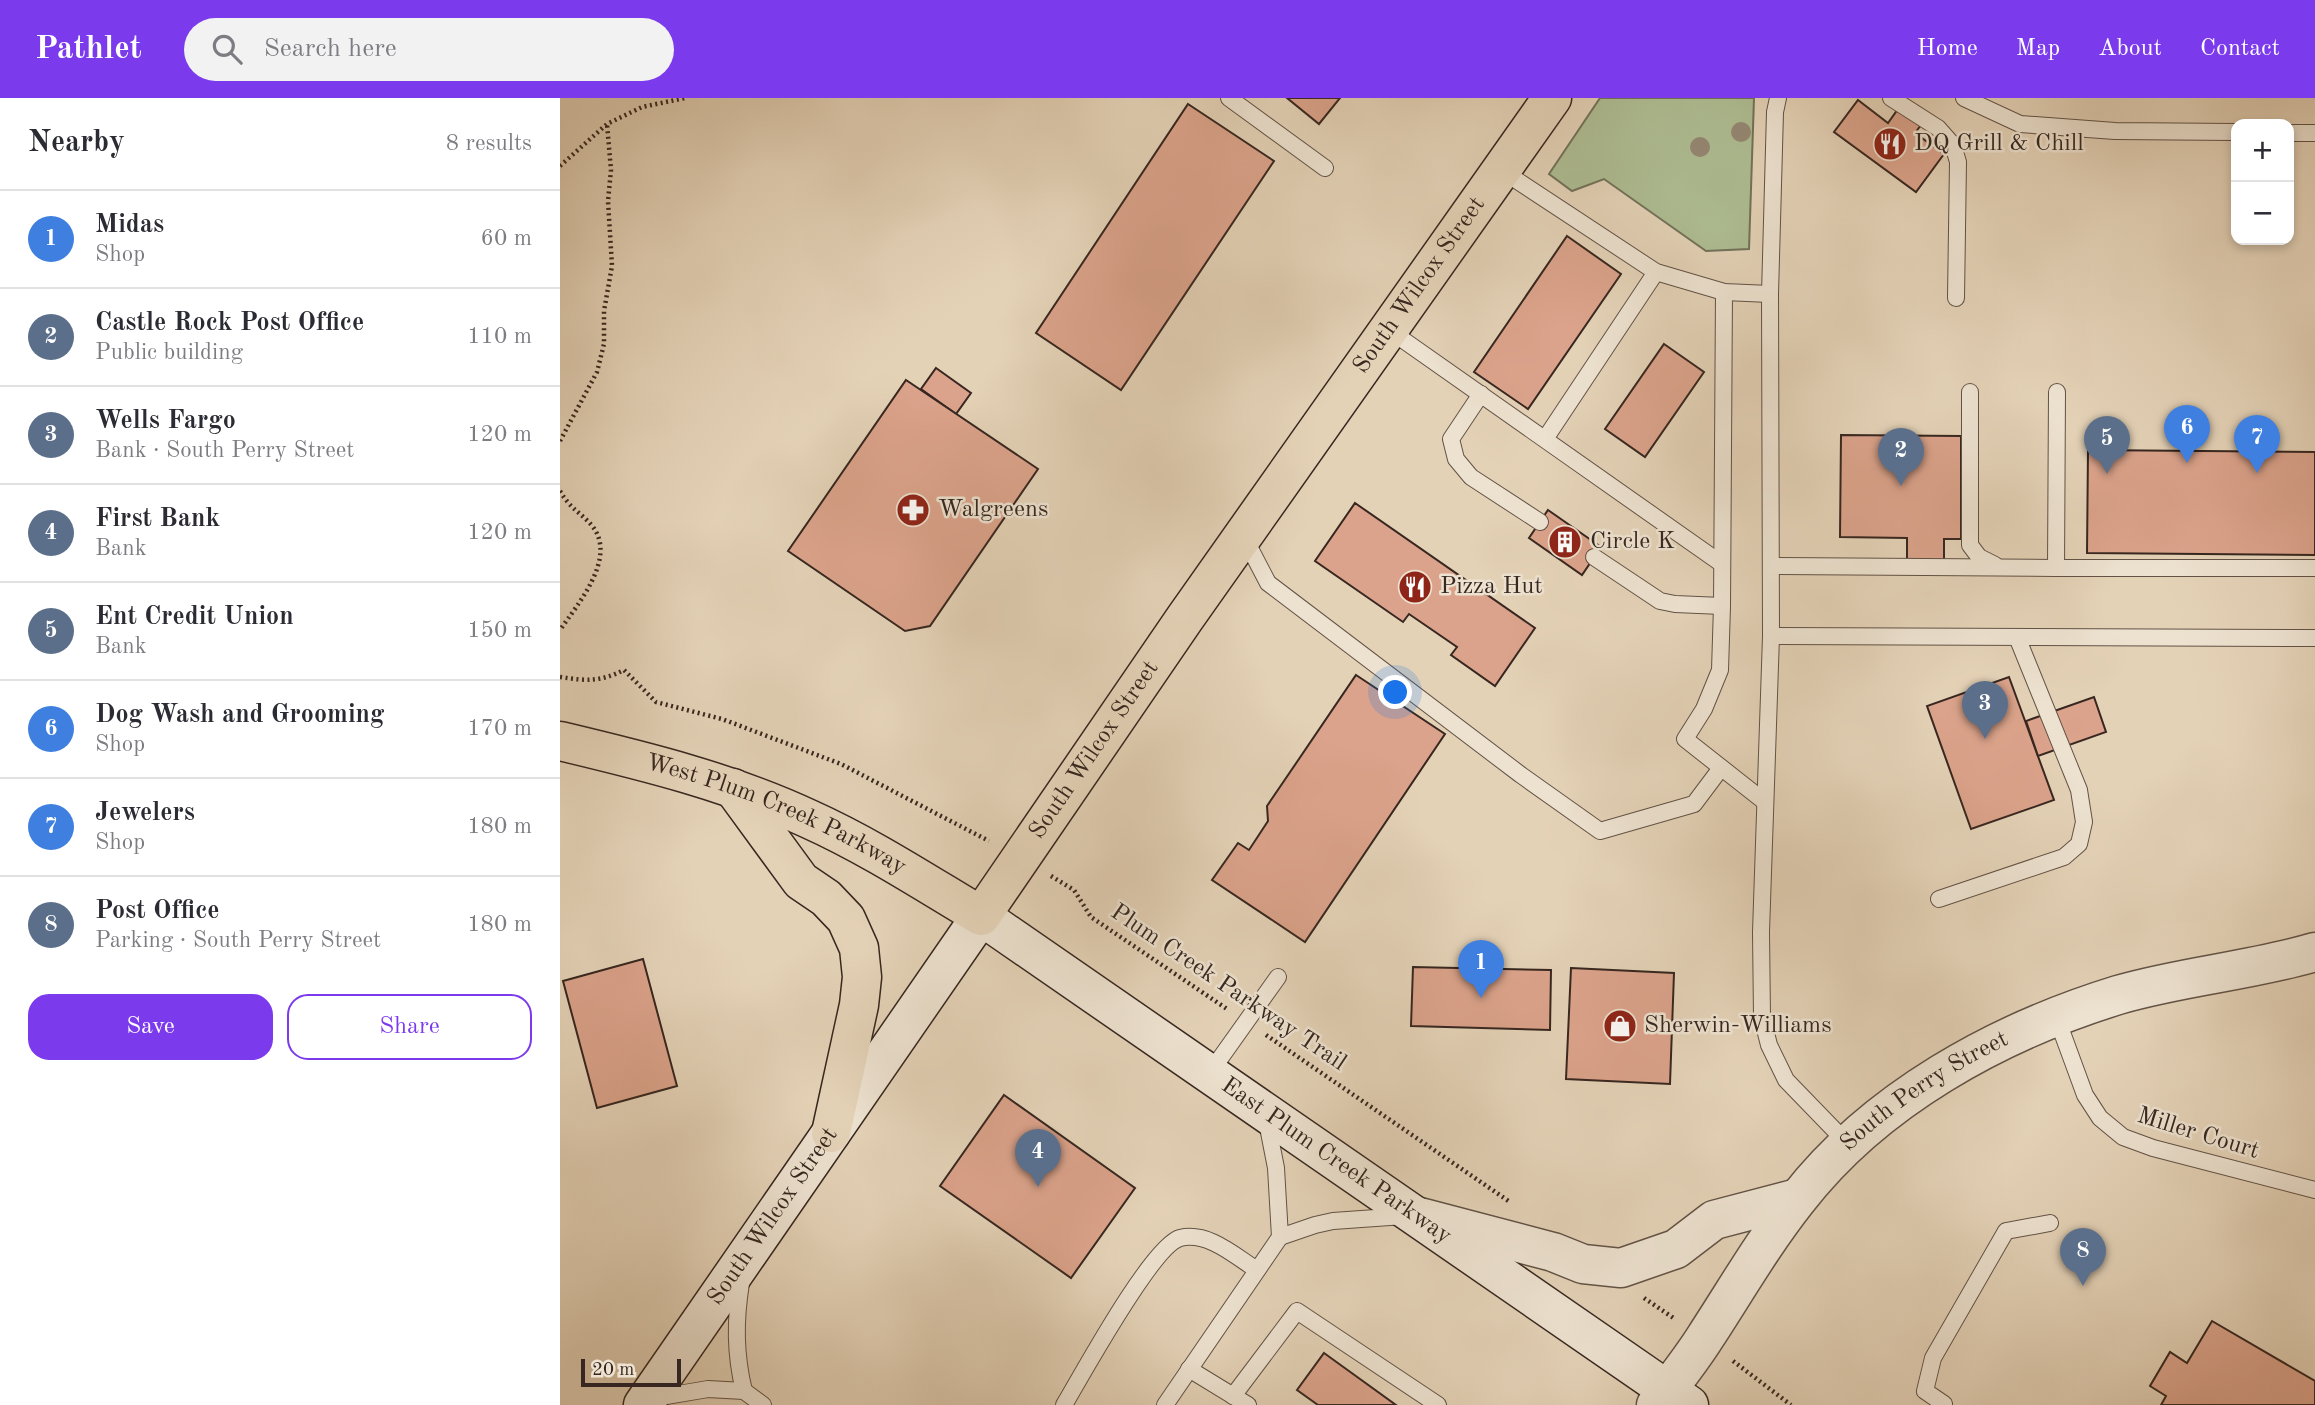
<!DOCTYPE html>
<meta charset="utf-8">
<style>
:root{--surface:#fff;--page:#f2f2f3;--text:#2b2b33;--muted:#7c7c81;--line:#e1e1e2;--accent:#7c3aed}
body{margin:0;font-family:"Old Standard TT",serif;background:var(--page);color:var(--text)}
.controls{position:absolute;right:21px;top:21px;display:grid;overflow:hidden;border-radius:14px;box-shadow:0 4px 10px #0003}
.controls button{width:63px;height:63px;display:grid;place-items:center;padding:0;border:0;border-bottom:2px solid var(--line);background:var(--surface);color:var(--text);font:35px sans-serif}
.scale{position:absolute;left:21px;bottom:18px;width:100px;box-sizing:border-box;padding-left:7px;border:4px solid #372720;border-top:0;font-size:19px;line-height:24px;white-space:nowrap;color:#372720;-webkit-text-stroke:5px #ede2d0;paint-order:stroke}
.you{position:absolute;left:836px;top:595px;width:24px;height:24px;margin:-18px;border:5px solid #fff;border-radius:50%;background:#1a73e8;box-shadow:0 0 0 10px #1a73e833}
.badge{display:grid;place-items:center;width:46px;height:46px;border-radius:50%;background:var(--accent);color:#fff;font-size:23px;font-weight:700}
.pin{position:absolute;translate:-50% -58px;filter:drop-shadow(0 2px 4px #0008)}
.pin::after{content:'';position:absolute;top:37px;width:24px;height:21px;background:inherit;clip-path:polygon(0 0,100% 0,50% 100%)}
.list{margin:0;padding:0;list-style:none}
h2{display:flex;justify-content:space-between;align-items:center;height:91px;margin:0;padding:0 28px;font-size:30px}
h2 small{font-size:23px;font-weight:400;color:var(--muted)}
.list li{display:grid;grid-template-columns:46px 1fr auto;gap:21px;align-items:center;box-sizing:border-box;height:98px;padding:0 28px;border-top:2px solid var(--line)}
.list b{display:block;font-size:26px;white-space:nowrap}
.list p{margin:0;font-size:23px;white-space:nowrap;color:var(--muted)}
.list em{font-size:23px;font-style:normal;color:var(--muted)}
.actions{display:flex;gap:14px;padding:21px 28px}
.actions a{flex:1;padding:16px 0;border:2px solid var(--accent);border-radius:21px;text-align:center;font-size:24px;color:var(--accent)}
.actions .main{background:var(--accent);color:#fff}
.icon{flex:none;width:38px;height:38px;fill:none;stroke:currentColor;stroke-width:2;stroke-linecap:round;stroke-linejoin:round}
.map{position:relative;flex:none;width:1755px;height:1307px;overflow:hidden}
header{display:flex;align-items:center;gap:42px;box-sizing:border-box;height:98px;padding:0 35px;background:var(--accent);color:#fff}
header strong{font-size:33px}
nav{display:flex;gap:38px;margin-inline-start:auto;font-size:24px}
.search{width:490px;height:63px;background:var(--page);display:flex;align-items:center;gap:18px;box-sizing:border-box;padding:0 24px;border-radius:38px;color:var(--muted);font-size:26px}
main{display:flex}
aside{flex:1;background:var(--surface)}
.map>svg:first-child{display:block}
.green{fill:#aebd93;stroke:#72725a;stroke-width:2}
.building{fill:#dba38b;stroke:#372720;stroke-width:2}
.lines{fill:none;stroke-linecap:round;stroke-linejoin:round}
.service-casing{stroke:#625246;stroke-width:18}
.tertiary-casing{stroke:#625246;stroke-width:41}
.secondary-casing{stroke:#372720;stroke-width:41}
.primary-casing{stroke:#372720;stroke-width:41}
.path{stroke:#372720;stroke-width:4.5;stroke-dasharray:2 3.5;stroke-linecap:butt}
.service{stroke:#ede2d0;stroke-width:16}
.tertiary{stroke:#ede2d0;stroke-width:38}
.secondary{stroke:#ede2d0;stroke-width:38}
.primary{stroke:#e4d2b7;stroke-width:38}
.tree{fill:#958874}
.labels{text-anchor:middle;dominant-baseline:central;stroke-width:5;stroke-linejoin:round;paint-order:stroke}
.poi-label{font-size:24px;fill:#372720;stroke:#ede2d0;text-anchor:start}
.street-label{font-size:24px;fill:#372720;stroke:#ede2d0}
</style>
<header>
<strong>Pathlet</strong>
<div class="search"><svg class="icon" aria-label="search" viewBox="0 0 24 24"><circle cx="10" cy="10" r="6"/><path d="M15 15l6 6"/></svg>Search here</div>
<nav><a>Home</a><a>Map</a><a>About</a><a>Contact</a></nav>
</header>
<main>
<aside>
<h2>Nearby<small>8 results</small></h2>
<ul class="list">
<li><span class="badge" style="background:#3f7fe0">1</span><div><b>Midas</b><p>Shop</p></div><em>60 m</em></li>
<li><span class="badge" style="background:#5c6f8a">2</span><div><b>Castle Rock Post Office</b><p>Public building</p></div><em>110 m</em></li>
<li><span class="badge" style="background:#5c6f8a">3</span><div><b>Wells Fargo</b><p>Bank · South Perry Street</p></div><em>120 m</em></li>
<li><span class="badge" style="background:#5c6f8a">4</span><div><b>First Bank</b><p>Bank</p></div><em>120 m</em></li>
<li><span class="badge" style="background:#5c6f8a">5</span><div><b>Ent Credit Union</b><p>Bank</p></div><em>150 m</em></li>
<li><span class="badge" style="background:#3f7fe0">6</span><div><b>Dog Wash and Grooming</b><p>Shop</p></div><em>170 m</em></li>
<li><span class="badge" style="background:#3f7fe0">7</span><div><b>Jewelers</b><p>Shop</p></div><em>180 m</em></li>
<li><span class="badge" style="background:#5c6f8a">8</span><div><b>Post Office</b><p>Parking · South Perry Street</p></div><em>180 m</em></li>
</ul>
<div class="actions"><a class="main">Save</a><a>Share</a></div>
</aside>
<div class="map">
<svg width="1755" height="1307" viewBox="0 0 1755 1307">
<rect width="100%" height="100%" fill="#e4d2b7"/>
<filter id="stains"><feTurbulence type="fractalNoise" baseFrequency=".00286" numOctaves="4"/><feColorMatrix values="0 0 0 0 .2 0 0 0 0 .09 0 0 0 0 .02 0 0 0 .5 -.17"/></filter>
<radialGradient id="worn" r=".72"><stop offset=".6" stop-color="#630" stop-opacity="0"/><stop offset="1" stop-color="#630" stop-opacity=".3"/></radialGradient>
<polygon class="green" points="1040,0 1194,0 1189,151 1146,153 1044,81 1012,93 989,76"/>
<g class="building">
<polygon points="727,0 780,0 759,26"/>
<polygon points="1298,2 1328,25 1338,11 1361,27 1355,35 1384,56 1356,94 1274,34"/>
<polygon points="628,6 714,63 561,292 476,235"/>
<polygon points="1007,138 1061,176 968,311 914,274"/>
<polygon points="1104,246 1144,274 1085,359 1045,331"/>
<polygon points="376,270 411,295 396,316 361,291"/>
<polygon points="346,282 478,371 370,528 345,533 228,453"/>
<polygon points="1281,337 1401,338 1401,441 1384,441 1384,468 1347,468 1347,440 1280,439"/>
<polygon points="1528,352 1755,354 1755,457 1527,455"/>
<polygon points="795,405 975,530 935,588 891,557 897,549 849,516 843,524 755,463"/>
<polygon points="988,412 1041,449 1022,477 969,440"/>
<polygon points="796,577 885,636 745,844 652,782 678,745 689,752 708,723 707,708"/>
<polygon points="1449,579 1494,702 1411,731 1367,608"/>
<polygon points="1534,599 1546,634 1478,658 1466,623"/>
<polygon points="83,861 117,988 37,1010 3,883"/>
<polygon points="853,869 991,872 990,932 851,928"/>
<polygon points="1011,870 1114,875 1110,986 1006,981"/>
<polygon points="444,997 575,1090 511,1180 380,1088"/>
<polygon points="1652,1223 1755,1283 1755,1307 1601,1307 1606,1298 1590,1288 1610,1254 1627,1265"/>
<polygon points="764,1255 836,1307 758,1307 737,1292"/>
</g>
<g class="lines">
<defs>
<g id="service">
<polyline points="669,0 765,70"/>
<polyline points="1218,0 1215,14 1210,196 1211,538 1201,834 1202,919 1209,947 1226,982 1288,1046"/>
<polyline points="1331,0 1378,30 1393,47 1398,64 1396,200"/>
<polyline points="1404,0 1460,26 1555,33 1676,34"/>
<polyline points="1729,35 1755,35"/>
<polyline points="941,72 1096,174 1164,194 1210,196"/>
<polyline points="1164,194 1162,508 1160,572 1144,611 1125,641 1205,704"/>
<polyline points="829,232 1162,466"/>
<polyline points="1410,294 1410,447 1419,459 1435,467"/>
<polyline points="1497,294 1496,470 1755,470"/>
<polyline points="921,296 891,341 896,361 911,379 980,424"/>
<polyline points="985,341 1096,174"/>
<polyline points="684,439 708,485 961,677 1040,733 1134,706 1161,670"/>
<polyline points="1034,459 1100,503 1115,506 1162,508"/>
<polyline points="1211,468 1496,470"/>
<polyline points="1211,538 1755,540"/>
<polyline points="1379,801 1504,759 1519,746 1524,724 1519,692 1457,539"/>
<polyline points="1496,918 1525,997 1540,1020 1563,1039 1593,1050 1755,1092"/>
<polyline points="649,976 718,879"/>
<polyline points="720,1139 755,1127 773,1123 844,1118"/>
<path d="M181,1185C175,1223 175,1256 184,1293"/>
<polyline points="629,1271 688,1307"/>
<polyline points="673,1298 737,1213 878,1307"/>
<polyline points="95,1300 148,1291 184,1293 203,1307"/>
<polyline points="1384,1306 1365,1293 1373,1260 1446,1133 1490,1125"/>
<path d="M504,1307C522,1277 592,1148 620,1140C648,1133 675,1158 697,1172"/>
<polyline points="605,1307 720,1139 716,1070 707,1024"/>
</g>
<g id="tertiary">
<polyline points="860,1119 993,1154 1023,1166 1061,1170 1116,1151 1154,1122 1238,1100"/>
<path id="s1" d="M1096,1307C1113,1284 1131,1262 1146,1238C1176,1192 1203,1145 1237,1102C1315,1001 1438,934 1558,897C1623,878 1691,873 1755,854"/>
</g>
<g id="secondary">
<path id="s2" d="M83,1307L421,818L1129,1307"/>
</g>
<g id="primary">
<path id="s3" d="M0,643C84,663 170,684 249,721C309,748 364,784 421,818L625,520L992,0"/>
<polyline points="173,690 241,783 266,800 286,821 299,850 302,879 299,907 271,1035"/>
</g>
</defs>
<use href="#service" class="service-casing"/>
<use href="#tertiary" class="tertiary-casing"/>
<use href="#secondary" class="secondary-casing"/>
<use href="#primary" class="primary-casing"/>
<g class="path">
<polyline points="0,68 47,26 82,9 125,0"/>
<polyline points="0,343 37,274 44,246 44,213 52,168 48,103 51,72 47,26"/>
<path d="M0,393C11,412 22,415 33,429C57,461 17,507 0,532"/>
<path d="M0,579C26,583 40,584 64,572L96,604L162,621L281,666L429,743"/>
<polyline points="491,778 514,792 531,819 667,911"/>
<polyline points="706,937 950,1104"/>
<polyline points="1084,1200 1115,1221"/>
<polyline points="1173,1263 1231,1307"/>
</g>
<use href="#service" class="service"/>
<use href="#tertiary" class="tertiary"/>
<use href="#secondary" class="secondary"/>
<use href="#primary" class="primary"/>
</g>
<g class="tree">
<circle cx="1181" cy="34" r="10"/>
<circle cx="1140" cy="49" r="10"/>
</g>
<defs>
<symbol id="restaurant-disc" viewBox="-11 -11 22 22"><circle r="9.5" fill="#8f2418" stroke="#ede2d0"/><path d="M-5-6h1v4h1v-4h1v4h1v-4h1v5L-1.5 .5V6h-2V.5L-5-1ZM5-6V6H3V1.5H1.5Q1.5-4 5-6Z" fill="#fff"/></symbol>
<symbol id="pharmacy-disc" viewBox="-11 -11 22 22"><circle r="9.5" fill="#8f2418" stroke="#ede2d0"/><path d="M-2-6h4v4h4v4h-4v4h-4v-4h-4v-4h4Z" fill="#fff"/></symbol>
<symbol id="building-disc" viewBox="-11 -11 22 22"><circle r="9.5" fill="#8f2418" stroke="#ede2d0"/><path d="M-4-6H4V6H1V3H-1V6H-4ZM-2.5-4.3h1.7v1.8h-1.7ZM.8-4.3h1.7v1.8H.8ZM-2.5-1h1.7V.8h-1.7ZM.8-1h1.7V.8H.8Z" fill="#fff"/></symbol>
<symbol id="shop-disc" viewBox="-11 -11 22 22"><circle r="9.5" fill="#8f2418" stroke="#ede2d0"/><path d="M-5-2.5h2.3a2.7 3.5 0 0 1 5.4 0H5L5.5 6h-11ZM-1.5-2.5h3a1.5 2.3 0 0 0-3 0Z" fill="#fff"/></symbol>
</defs>
<g fill-rule="evenodd">
<use href="#restaurant-disc" x="1311" y="27" width="38" height="38"/>
<use href="#pharmacy-disc" x="334" y="393" width="38" height="38"/>
<use href="#building-disc" x="986" y="425" width="38" height="38"/>
<use href="#restaurant-disc" x="836" y="470" width="38" height="38"/>
<use href="#shop-disc" x="1041" y="909" width="38" height="38"/>
</g>
<g class="labels">
<g class="poi-label">
<text x="1354" y="46">DQ Grill &amp; Chill</text>
<text x="378" y="412">Walgreens</text>
<text x="1030" y="444">Circle K</text>
<text x="880" y="489">Pizza Hut</text>
<text x="1084" y="928">Sherwin-Williams</text>
</g>
<g class="street-label">
<text stroke="none"><textPath href="#s3" startOffset="1227">South Wilcox Street</textPath></text>
<text stroke="none"><textPath href="#s3" startOffset="660">South Wilcox Street</textPath></text>
<text stroke="none"><textPath href="#s3" startOffset="229">West Plum Creek Parkway</textPath></text>
<text transform="translate(668 890) rotate(34)">Plum Creek Parkway Trail</text>
<text stroke="none"><textPath href="#s1" startOffset="418">South Perry Street</textPath></text>
<text transform="translate(1638 1036) rotate(17)">Miller Court</text>
<text stroke="none"><textPath href="#s2" startOffset="1026">East Plum Creek Parkway</textPath></text>
<text stroke="none"><textPath href="#s2" startOffset="229">South Wilcox Street</textPath></text>
</g>
</g>
<rect width="100%" height="100%" filter="url(#stains)"/>
<rect width="100%" height="100%" fill="url(#worn)"/>
</svg>
<div class="controls">
<button>+</button>
<button>−</button>
</div>
<div class="scale">20 m</div>
<div class="you"></div>
<div class="pin badge" style="left:921px;top:900px;background:#3f7fe0">1</div>
<div class="pin badge" style="left:1341px;top:388px;background:#5c6f8a">2</div>
<div class="pin badge" style="left:1425px;top:641px;background:#5c6f8a">3</div>
<div class="pin badge" style="left:478px;top:1089px;background:#5c6f8a">4</div>
<div class="pin badge" style="left:1547px;top:376px;background:#5c6f8a">5</div>
<div class="pin badge" style="left:1627px;top:365px;background:#3f7fe0">6</div>
<div class="pin badge" style="left:1697px;top:375px;background:#3f7fe0">7</div>
<div class="pin badge" style="left:1523px;top:1188px;background:#5c6f8a">8</div>
</div>
</main>
